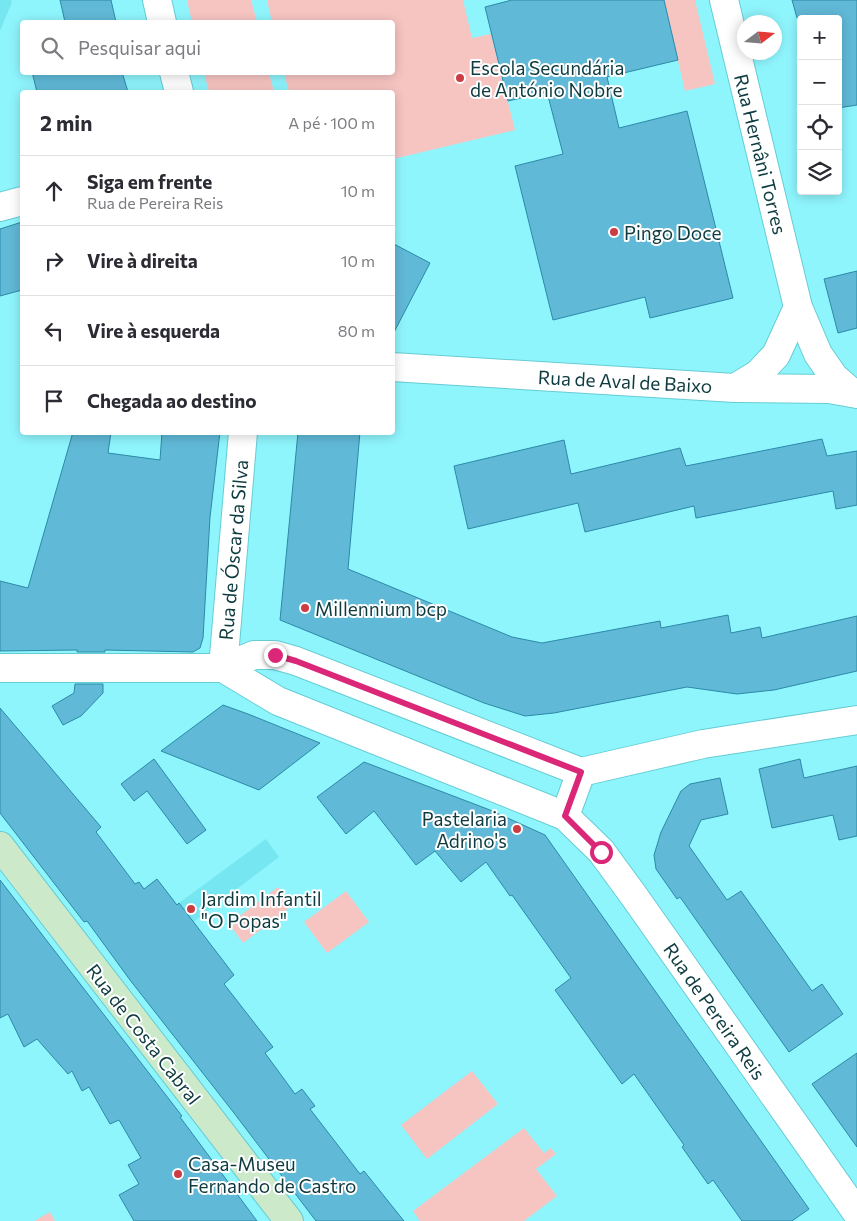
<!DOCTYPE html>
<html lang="pt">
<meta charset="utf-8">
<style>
:root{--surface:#fff;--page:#f7f7f7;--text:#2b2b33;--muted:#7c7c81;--line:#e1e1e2}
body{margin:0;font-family:Commissioner,sans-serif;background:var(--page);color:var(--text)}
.controls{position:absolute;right:15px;top:15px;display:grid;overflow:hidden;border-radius:5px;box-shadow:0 2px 12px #0003}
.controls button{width:45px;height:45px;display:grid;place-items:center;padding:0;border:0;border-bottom:1px solid var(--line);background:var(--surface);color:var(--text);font:25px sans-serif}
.compass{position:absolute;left:737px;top:15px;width:45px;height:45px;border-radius:50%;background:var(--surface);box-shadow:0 2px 12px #0003;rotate:74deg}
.stop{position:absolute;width:15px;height:15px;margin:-11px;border:4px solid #db2777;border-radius:50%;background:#fff}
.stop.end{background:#db2777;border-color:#fff;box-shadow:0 1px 5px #0008}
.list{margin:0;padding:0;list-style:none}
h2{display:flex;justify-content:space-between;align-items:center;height:65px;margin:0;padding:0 20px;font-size:21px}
h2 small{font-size:16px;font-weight:400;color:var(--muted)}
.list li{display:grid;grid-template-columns:32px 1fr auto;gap:15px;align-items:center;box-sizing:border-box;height:70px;padding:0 20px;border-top:1px solid var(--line)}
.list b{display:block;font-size:19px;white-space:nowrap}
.list p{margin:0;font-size:16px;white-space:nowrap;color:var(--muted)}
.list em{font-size:16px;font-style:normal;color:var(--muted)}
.icon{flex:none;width:28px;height:28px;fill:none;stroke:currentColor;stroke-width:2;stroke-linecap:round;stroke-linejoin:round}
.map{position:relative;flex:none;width:857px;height:1221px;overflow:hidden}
.search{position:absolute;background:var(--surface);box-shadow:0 2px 12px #0003;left:20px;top:20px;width:375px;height:55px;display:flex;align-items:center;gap:12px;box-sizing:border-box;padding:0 18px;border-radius:5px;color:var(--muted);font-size:19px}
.panel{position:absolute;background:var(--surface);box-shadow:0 2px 12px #0003;left:20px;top:90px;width:375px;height:345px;border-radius:5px}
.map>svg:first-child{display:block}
.built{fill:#76e7f0}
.green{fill:#f6c5c2}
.building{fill:#60b9d7;stroke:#2b8aa7}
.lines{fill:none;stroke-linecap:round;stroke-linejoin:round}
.minor-casing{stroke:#66ccd4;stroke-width:30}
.secondary-casing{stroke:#66ccd4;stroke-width:30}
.minor{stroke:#fff;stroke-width:28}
.secondary{stroke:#cce9ca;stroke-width:28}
.route{stroke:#db2777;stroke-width:6}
.poi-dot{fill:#cc3c43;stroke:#fff;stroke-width:2}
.labels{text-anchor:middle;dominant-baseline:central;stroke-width:4;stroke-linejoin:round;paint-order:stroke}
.poi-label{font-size:19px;fill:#0e3b3f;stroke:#fff;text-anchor:start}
.street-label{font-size:19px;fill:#0e3b3f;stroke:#fff}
</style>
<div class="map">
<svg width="857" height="1221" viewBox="0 0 857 1221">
<rect width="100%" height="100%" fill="#8ff5fd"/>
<g class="built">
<polygon points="0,0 11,0 12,2 0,31"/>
<polygon points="266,839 279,857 125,974 113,956 164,914"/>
</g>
<g class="green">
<polygon points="187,0 251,0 257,22 192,22"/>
<polygon points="267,0 463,0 472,38 491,34 515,130 393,159 392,92 289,92 284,73 392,72 392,22 272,22"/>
<polygon points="664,0 695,0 715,84 685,91"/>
<polygon points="204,73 269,73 274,92 209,92"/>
<polygon points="278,887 292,906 243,943 229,924"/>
<polygon points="346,891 369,922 327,953 304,922"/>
<polygon points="472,1071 498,1104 427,1159 401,1125"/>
<polygon points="524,1128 544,1153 551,1148 556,1154 536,1169 557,1196 524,1221 420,1221 413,1211"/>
<polygon points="50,1212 55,1221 34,1221"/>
</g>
<g class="building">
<polygon points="60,0 111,0 116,22 65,22"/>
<polygon points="512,0 664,0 678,60 607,77 619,128 687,111 733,298 650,318 645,297 553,320 515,166 563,154 547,92 508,101 485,7"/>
<polygon points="792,0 857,0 857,105 838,108 838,19 801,19 801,32"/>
<polygon points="32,72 122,72 128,92 37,92"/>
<polygon points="22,222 22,290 0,296 0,229"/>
<polygon points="392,243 430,263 392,336"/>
<polygon points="857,271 857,328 838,333 824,279"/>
<polygon points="73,432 111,432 108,453 160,460 162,432 220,432 210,517 203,638 200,648 193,652 105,650 105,652 77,652 77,650 0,651 0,581 28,588"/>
<polygon points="298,432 360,432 348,569 512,637 542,643 660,621 661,628 728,615 731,633 760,627 762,638 857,616 857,671 774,690 737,694 687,687 554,713 525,716 484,703 280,620"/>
<polygon points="822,439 827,456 857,451 857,505 836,509 833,491 696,518 694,506 585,532 578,503 468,529 454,466 564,440 571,474 680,448 686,466"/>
<polygon points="75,684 103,684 103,693 81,716 63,725 52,706 74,693"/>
<polygon points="223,705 248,714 320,743 259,790 161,751"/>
<polygon points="0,708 101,827 96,832 135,884 139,882 144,889 157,879 177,905 179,903 234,975 224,984 273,1047 265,1053 295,1094 302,1089 315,1106 310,1109 360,1174 364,1171 404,1221 316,1221 234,1113 130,980 87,921 84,922 0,813"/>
<polygon points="154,759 206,830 187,844 147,791 134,801 121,784"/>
<polygon points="800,759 804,778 857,766 857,836 839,840 833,815 772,828 759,769"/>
<polygon points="364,762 490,810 545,835 809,1209 792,1221 742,1221 713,1180 708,1184 682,1147 684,1145 634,1074 622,1084 607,1063 555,990 571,978 512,895 510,896 486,862 461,882 435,851 416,865 374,811 346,834 317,797"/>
<polygon points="720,778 728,814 701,820 689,846 727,900 741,891 812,991 822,984 843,1014 789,1052 680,897 677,899 656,869 654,855 661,832 681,791 690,784"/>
<polygon points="0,880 182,1116 180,1117 257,1221 134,1221 119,1195 139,1184 128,1165 141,1158 119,1120 110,1124 89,1087 82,1091 72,1071 68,1074 37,1039 24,1047 8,1014 0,1018"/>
<polygon points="857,1053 857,1147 812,1084"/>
</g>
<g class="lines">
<defs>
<g id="minor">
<polyline points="157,0 162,22"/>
<polyline points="724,0 798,307 818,354 834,377 851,392"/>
<polyline points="174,72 179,92"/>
<polyline points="0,207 22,201"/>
<polyline points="392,367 735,388 829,389 857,394"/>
<polyline points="735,388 758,374 776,355 798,307"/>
<polyline points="243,432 223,668 278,701 565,816 601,851 634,896 857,1213"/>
<polyline points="0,668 223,668 254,655 275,655 296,661 581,772 703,744 857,720"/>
<polyline points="565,816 581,772"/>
</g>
<polyline id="secondary" points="0,846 289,1221"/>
</defs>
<use href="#minor" class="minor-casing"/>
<use href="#secondary" class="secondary-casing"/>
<use href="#minor" class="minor"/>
<use href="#secondary" class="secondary"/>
</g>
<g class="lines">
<polyline class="route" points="275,655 296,661 581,772 565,816 601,852"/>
</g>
<g class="poi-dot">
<circle cx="460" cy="78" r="5"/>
<circle cx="614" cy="232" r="5"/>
<circle cx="305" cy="608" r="5"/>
<circle cx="517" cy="829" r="5"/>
<circle cx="191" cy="909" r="5"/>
<circle cx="178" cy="1174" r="5"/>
</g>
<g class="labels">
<g class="poi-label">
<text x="470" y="67">Escola Secundária<tspan x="470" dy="22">de António Nobre</tspan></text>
<text x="624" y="232">Pingo Doce</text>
<text x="315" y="608">Millennium bcp</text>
<text x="507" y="818" text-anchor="end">Pastelaria<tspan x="507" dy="22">Adrino's</tspan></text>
<text x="201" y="898">Jardim Infantil<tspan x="201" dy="22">"O Popas"</tspan></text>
<text x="188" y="1163">Casa-Museu<tspan x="188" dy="22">Fernando de Castro</tspan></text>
</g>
<g class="street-label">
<text transform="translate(761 154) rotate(76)">Rua Hernâni Torres</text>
<text transform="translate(625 381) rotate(3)">Rua de Aval de Baixo</text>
<text transform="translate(233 550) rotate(-85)">Rua de Óscar da Silva</text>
<text transform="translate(715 1011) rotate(55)">Rua de Pereira Reis</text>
<text transform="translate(144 1034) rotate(52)">Rua de Costa Cabral</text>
</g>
</g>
</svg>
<div class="controls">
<button>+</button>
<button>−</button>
<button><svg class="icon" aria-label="locate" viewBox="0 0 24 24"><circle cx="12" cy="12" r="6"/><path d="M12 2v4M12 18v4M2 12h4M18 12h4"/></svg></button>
<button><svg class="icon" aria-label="layers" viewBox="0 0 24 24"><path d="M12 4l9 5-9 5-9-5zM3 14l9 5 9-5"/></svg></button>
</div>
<svg class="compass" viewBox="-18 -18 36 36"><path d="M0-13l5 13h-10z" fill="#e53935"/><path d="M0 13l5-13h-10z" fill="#7c7c81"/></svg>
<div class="stop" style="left:601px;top:852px"></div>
<div class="stop end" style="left:275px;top:655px"></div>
<div class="search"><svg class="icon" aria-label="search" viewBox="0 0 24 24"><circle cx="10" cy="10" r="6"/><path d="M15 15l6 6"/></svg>Pesquisar aqui</div>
<section class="panel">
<h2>2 min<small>A pé · 100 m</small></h2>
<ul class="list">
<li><svg class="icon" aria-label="ahead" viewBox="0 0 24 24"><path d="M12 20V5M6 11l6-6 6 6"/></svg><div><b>Siga em frente</b><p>Rua de Pereira Reis</p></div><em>10 m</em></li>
<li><svg class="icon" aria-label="right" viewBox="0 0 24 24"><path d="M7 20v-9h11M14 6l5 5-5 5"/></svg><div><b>Vire à direita</b></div><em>10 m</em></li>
<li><svg class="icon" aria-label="left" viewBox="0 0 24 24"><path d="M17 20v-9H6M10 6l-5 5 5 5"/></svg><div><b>Vire à esquerda</b></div><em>80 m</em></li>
<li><svg class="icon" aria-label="arrive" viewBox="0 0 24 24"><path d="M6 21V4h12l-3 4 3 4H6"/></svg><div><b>Chegada ao destino</b></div></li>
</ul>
</section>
</div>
